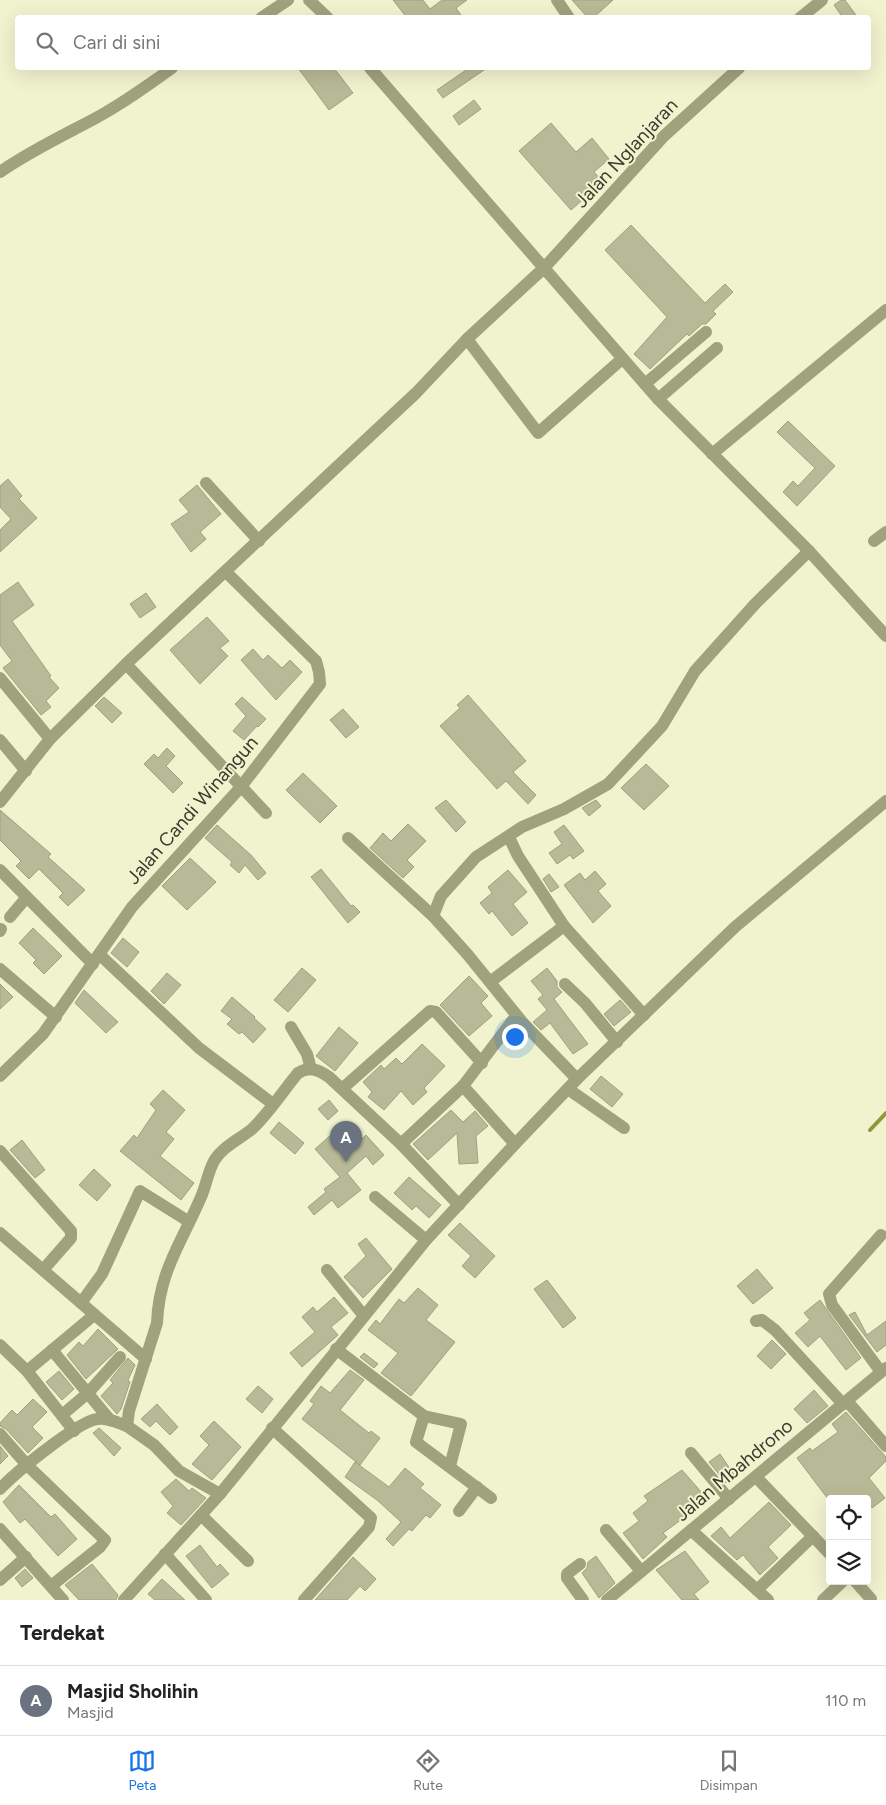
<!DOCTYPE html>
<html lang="id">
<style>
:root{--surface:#fff;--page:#f2f2f2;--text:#222;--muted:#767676;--line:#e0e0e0;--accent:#1a73e8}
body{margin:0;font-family:Figtree,sans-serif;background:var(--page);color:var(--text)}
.controls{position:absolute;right:15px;bottom:15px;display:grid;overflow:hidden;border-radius:5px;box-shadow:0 5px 20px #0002}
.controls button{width:45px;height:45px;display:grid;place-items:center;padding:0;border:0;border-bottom:1px solid var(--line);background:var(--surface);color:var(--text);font:25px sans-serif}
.you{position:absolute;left:514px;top:1036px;width:18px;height:18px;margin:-12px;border:4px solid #fff;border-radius:50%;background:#1a73e8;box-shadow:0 0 0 8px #1a73e833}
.badge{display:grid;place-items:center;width:32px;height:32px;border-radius:50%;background:var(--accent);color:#fff;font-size:16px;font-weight:700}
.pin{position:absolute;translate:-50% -41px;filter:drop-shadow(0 1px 2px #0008)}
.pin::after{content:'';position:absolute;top:26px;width:18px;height:15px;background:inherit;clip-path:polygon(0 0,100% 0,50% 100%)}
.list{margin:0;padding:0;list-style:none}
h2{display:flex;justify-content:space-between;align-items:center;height:65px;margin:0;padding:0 20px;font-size:21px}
h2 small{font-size:16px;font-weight:400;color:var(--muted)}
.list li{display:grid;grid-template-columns:32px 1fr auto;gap:15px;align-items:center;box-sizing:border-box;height:70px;padding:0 20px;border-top:1px solid var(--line)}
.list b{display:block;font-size:19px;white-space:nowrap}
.list p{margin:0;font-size:16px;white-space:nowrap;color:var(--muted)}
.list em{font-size:16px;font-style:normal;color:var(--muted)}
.icon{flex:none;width:28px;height:28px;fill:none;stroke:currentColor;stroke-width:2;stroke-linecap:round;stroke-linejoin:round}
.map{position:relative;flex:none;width:886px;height:1600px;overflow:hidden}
.search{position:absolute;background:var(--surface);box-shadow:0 5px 20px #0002;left:15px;right:15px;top:15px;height:55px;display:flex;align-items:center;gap:12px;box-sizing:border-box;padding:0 18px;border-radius:5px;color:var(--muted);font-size:19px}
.sheet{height:135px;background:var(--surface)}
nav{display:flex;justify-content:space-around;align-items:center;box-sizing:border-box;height:70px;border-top:1px solid var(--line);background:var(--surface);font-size:14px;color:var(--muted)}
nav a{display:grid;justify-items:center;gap:2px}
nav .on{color:var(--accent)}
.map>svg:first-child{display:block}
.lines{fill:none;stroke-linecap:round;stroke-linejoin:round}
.stream{stroke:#94963d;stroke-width:4}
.building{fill:#b8ba97;stroke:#9fa17f}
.minor{stroke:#a0a27e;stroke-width:12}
.labels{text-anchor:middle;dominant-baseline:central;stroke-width:4;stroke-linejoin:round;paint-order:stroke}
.street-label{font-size:19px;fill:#3b3c2e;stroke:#f1f3cf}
</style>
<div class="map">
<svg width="886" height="1600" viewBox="0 0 886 1600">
<rect width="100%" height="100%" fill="#f1f3cf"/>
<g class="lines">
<polyline class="stream" points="870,1130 886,1113"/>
</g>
<g class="building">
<polygon points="393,0 423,0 430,9 442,0 467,0 456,8 463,18 407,18"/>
<polygon points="572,0 613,0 593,18 588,18"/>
<polygon points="841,0 845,0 858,18 843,18 834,5"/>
<polygon points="298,68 334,68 353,93 329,110"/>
<polygon points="469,68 487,68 443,98 437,90"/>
<polygon points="474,100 481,109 459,125 453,116"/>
<polygon points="551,123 576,152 592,138 609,159 594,172 603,182 571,210 519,151"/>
<polygon points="631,225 705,303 725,284 733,292 713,311 716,314 706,324 702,324 689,336 687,334 650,369 634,354 667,317 605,250"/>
<polygon points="788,421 835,466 797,506 783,492 793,481 798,486 815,468 777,432"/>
<polygon points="8,479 22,496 19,499 37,518 0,552 0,530 11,519 0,507 0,486"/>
<polygon points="197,485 221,514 200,532 206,539 191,552 171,524 189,512 179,500"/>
<polygon points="18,582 34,605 12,621 51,676 49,677 59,688 46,701 51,707 41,715 3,668 12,661 0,645 0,595"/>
<polygon points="146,593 156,607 140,618 130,604"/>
<polygon points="207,617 229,641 220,648 228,656 200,684 170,650"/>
<polygon points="253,649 263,660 268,655 282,668 290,660 302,672 276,700 241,660"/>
<polygon points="468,695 526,761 513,772 536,795 528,804 506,781 497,789 440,726 460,708 457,705"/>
<polygon points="104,697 122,713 112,723 95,706"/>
<polygon points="242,697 266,719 258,727 257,726 244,740 233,731 246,716 235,704"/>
<polygon points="343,709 359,727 346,738 330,720"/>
<polygon points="167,748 175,756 166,766 183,783 173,793 144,764 154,754 158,758"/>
<polygon points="646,764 669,786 644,810 621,788"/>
<polygon points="303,773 337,806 320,823 286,790"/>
<polygon points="446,800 466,822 456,832 435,808"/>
<polygon points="596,800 601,806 589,816 582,808"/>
<polygon points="0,810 51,854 48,857 85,890 68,906 59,897 63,893 39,869 29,879 16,866 21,861 0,840"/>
<polygon points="408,824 426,841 407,860 414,867 403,878 370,848 383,833 391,841"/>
<polygon points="217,825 251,855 266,873 258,880 245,865 239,873 230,865 232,862 205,838"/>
<polygon points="564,825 584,851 573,859 570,855 557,864 549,853 562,844 554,832"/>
<polygon points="190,858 216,882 187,910 162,886"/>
<polygon points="321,869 351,906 353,905 360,912 348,923 311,877"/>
<polygon points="508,870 527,892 513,904 528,923 512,936 492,911 489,914 480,903 492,893 488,887"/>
<polygon points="595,871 606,884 598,891 611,906 593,923 564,885 580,873 585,880"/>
<polygon points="549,874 559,887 551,892 543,879"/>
<polygon points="33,928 62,956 44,974 33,963 36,960 19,943"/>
<polygon points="123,938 139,952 127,967 111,953"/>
<polygon points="302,968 316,980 288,1012 274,1000"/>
<polygon points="547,968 557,981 557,987 562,992 554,999 588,1044 573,1054 550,1023 541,1030 533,1022 547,1010 538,999 543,995 531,981"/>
<polygon points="167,973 181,985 164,1004 151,991"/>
<polygon points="469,976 488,996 481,1003 492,1016 469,1036 440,1005"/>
<polygon points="0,984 13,997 0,1009"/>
<polygon points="84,990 118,1022 106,1033 75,1003"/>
<polygon points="232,997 255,1017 254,1018 266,1029 253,1043 242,1032 239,1034 227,1024 232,1019 221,1011"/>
<polygon points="620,1000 631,1012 614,1026 604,1014"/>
<polygon points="339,1027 358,1043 335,1071 316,1056"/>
<polygon points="422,1044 445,1066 424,1088 427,1092 413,1105 401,1091 384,1110 368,1097 372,1092 363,1082 381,1065 384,1069 396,1058 402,1064"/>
<polygon points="601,1076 623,1094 612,1107 590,1089"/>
<polygon points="163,1090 185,1110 166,1132 174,1139 160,1156 194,1183 181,1200 120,1151 134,1135 137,1138 156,1110 150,1104"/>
<polygon points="329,1100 338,1111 328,1120 318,1109"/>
<polygon points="451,1110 463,1122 475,1111 488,1126 476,1136 478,1163 459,1164 457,1133 428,1160 413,1144"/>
<polygon points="279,1122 304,1143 295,1154 270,1133"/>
<polygon points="332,1134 345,1149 349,1145 352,1148 366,1135 384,1155 373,1165 366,1156 347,1173 361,1190 338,1208 332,1200 314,1215 308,1207 326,1192 324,1189 340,1177 315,1149"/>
<polygon points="22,1140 45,1170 35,1178 10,1150"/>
<polygon points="94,1169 111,1185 97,1201 79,1185"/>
<polygon points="409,1177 441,1205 429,1218 416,1206 412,1210 394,1193"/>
<polygon points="460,1223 495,1256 475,1278 462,1266 471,1256 448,1235"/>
<polygon points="366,1238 392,1269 363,1298 344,1277 366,1256 358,1244"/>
<polygon points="757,1269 773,1288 753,1304 737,1286"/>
<polygon points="547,1280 576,1318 563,1328 534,1289"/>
<polygon points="418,1288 438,1305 426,1320 455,1342 411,1396 381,1373 398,1353 368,1330 376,1320 380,1324 399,1299 404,1303"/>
<polygon points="334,1297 348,1313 331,1327 338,1335 302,1367 290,1353 315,1332 302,1317 313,1307 317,1312"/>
<polygon points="820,1300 861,1358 846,1370 820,1336 808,1347 795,1333 810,1320 804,1313"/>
<polygon points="855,1312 867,1335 886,1321 886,1345 877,1352 849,1315"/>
<polygon points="98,1329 118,1349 86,1379 67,1355 79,1342 83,1346"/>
<polygon points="772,1340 786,1354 771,1369 757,1356"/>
<polygon points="364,1353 378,1364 374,1368 360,1357"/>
<polygon points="128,1358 135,1365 128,1380 130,1382 121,1409 117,1414 101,1396 113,1383 110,1380"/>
<polygon points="350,1370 364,1380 340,1410 369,1433 371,1431 380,1438 360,1465 302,1419 314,1404 310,1401 321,1386 330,1393"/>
<polygon points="59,1371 74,1389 62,1400 46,1382"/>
<polygon points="258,1386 273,1399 262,1413 246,1399"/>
<polygon points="814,1390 828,1406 807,1423 794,1409"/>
<polygon points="33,1399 47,1412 32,1427 43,1438 28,1453 6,1429 0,1426 0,1423 12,1410 17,1415"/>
<polygon points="157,1404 178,1427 170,1435 156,1421 150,1427 141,1419"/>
<polygon points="846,1412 886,1457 886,1461 869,1478 885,1498 872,1508 867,1499 828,1499 797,1458 810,1448 812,1451 838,1432 832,1424"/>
<polygon points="214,1421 241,1447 212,1480 192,1464 209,1445 200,1436"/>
<polygon points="99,1428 121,1448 114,1456 93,1433"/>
<polygon points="0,1446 8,1456 0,1464"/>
<polygon points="720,1454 735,1476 726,1483 709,1462"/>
<polygon points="355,1462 389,1487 405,1468 424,1484 420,1488 441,1505 430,1518 426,1515 412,1531 409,1529 393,1546 386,1539 401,1522 377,1500 345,1477"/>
<polygon points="682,1470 703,1494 684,1508 689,1514 663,1533 667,1537 643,1559 623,1533 639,1521 633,1513 648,1501 644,1496"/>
<polygon points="176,1479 189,1491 192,1488 206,1498 181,1525 167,1513 173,1506 161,1492"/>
<polygon points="19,1485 51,1517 55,1514 77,1539 58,1556 25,1519 20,1523 3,1502"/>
<polygon points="769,1502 791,1525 768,1547 778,1558 760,1575 743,1555 737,1560 711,1536 721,1527 730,1538"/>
<polygon points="200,1545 217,1567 220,1564 229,1574 212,1588 186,1556"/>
<polygon points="685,1551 709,1582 694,1594 699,1600 682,1600 656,1570"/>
<polygon points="596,1556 615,1583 599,1598 582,1573 587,1568 588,1562"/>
<polygon points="353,1557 376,1579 365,1591 360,1586 347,1600 315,1600"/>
<polygon points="92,1564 118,1595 116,1600 79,1600 65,1585"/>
<polygon points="25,1569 33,1578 22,1587 15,1578"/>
<polygon points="162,1579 185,1600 155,1600 148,1594"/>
</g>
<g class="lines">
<g class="minor">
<polyline points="309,0 328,18"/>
<polyline points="557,0 569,18"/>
<polyline points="261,18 288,0"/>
<polyline points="800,18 822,0"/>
<polyline points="370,68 658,399 809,551 886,636"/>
<path d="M0,172C30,151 62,136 94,119C122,104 147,86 172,68"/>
<polyline points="467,339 538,433 622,359"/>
<polyline points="645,384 706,332"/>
<polyline points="658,399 717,348"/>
<polyline points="712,454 886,310"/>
<polyline points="206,483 259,541"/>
<polyline points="874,541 886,532"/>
<polyline points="126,664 266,813"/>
<polyline points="0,678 50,739 126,664 416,393 467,339 544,268 664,136 739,68"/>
<polyline points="0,740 26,771"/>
<polyline points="0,802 50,739"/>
<polyline points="348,838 433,916 468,955 523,1023 577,1079"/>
<polyline points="0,870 93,964"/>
<polyline points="433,916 441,896 476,857 522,827 564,809 608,784 662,726 695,671 755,604 809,551"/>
<polyline points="10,917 26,898"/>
<polyline points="564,926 644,1015"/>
<polyline points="0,931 1,929"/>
<polyline points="100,955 199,1048 273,1104"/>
<polyline points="0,969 56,1017"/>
<polyline points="490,982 564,926 518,856 509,837"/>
<polyline points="565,984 585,1003 617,1042"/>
<polyline points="291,1027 307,1054 311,1069"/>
<polyline points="0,1076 43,1034 132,907 240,788 320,684 319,672 316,661 226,572"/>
<polyline points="463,1086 515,1144"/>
<polyline points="343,1088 430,1011 436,1012 482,1063"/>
<polyline points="568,1089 624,1128"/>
<polyline points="401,1144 463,1086 516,1016"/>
<polyline points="0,1151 71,1231 71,1238 43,1270"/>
<polyline points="375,1197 426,1240"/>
<polyline points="0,1233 146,1359"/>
<polyline points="881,1235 829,1294 832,1305 881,1372"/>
<polyline points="327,1270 364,1316"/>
<polyline points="81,1303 102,1274 140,1191 188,1221"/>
<polyline points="756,1321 762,1320 775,1330 843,1404"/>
<polyline points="0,1345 27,1371 74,1431"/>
<polyline points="336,1349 424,1416 461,1424 450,1466"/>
<polyline points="52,1350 110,1420"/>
<polyline points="27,1371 94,1315"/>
<polyline points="847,1401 886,1446"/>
<polyline points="62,1415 88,1393 120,1357"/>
<polyline points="424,1416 416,1442 491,1498"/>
<polyline points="127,1426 154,1445 179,1471 220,1494"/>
<polyline points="272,1428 371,1518 369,1527 304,1600"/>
<polyline points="0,1434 27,1465 105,1540 100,1547 51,1586"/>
<polyline points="691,1453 729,1499"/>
<polyline points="756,1477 830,1554"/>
<path d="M0,1489C15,1473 77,1422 97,1419C107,1417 118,1423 127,1426L129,1411L157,1323C159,1271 182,1242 201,1197C206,1186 208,1172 214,1161C222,1147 240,1139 252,1129C269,1113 283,1091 298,1073C310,1066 319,1070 329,1077L401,1144L459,1205"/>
<polyline points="459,1511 477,1487"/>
<polyline points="201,1515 248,1561"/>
<polyline points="0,1529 63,1600"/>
<polyline points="606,1530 641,1571"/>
<polyline points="691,1530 768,1600"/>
<polyline points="165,1554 206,1600"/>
<polyline points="580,1564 567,1574 567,1578 583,1600"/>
<polyline points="0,1580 26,1557"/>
<polyline points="855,1581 871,1599"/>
<polyline points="757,1590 813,1536"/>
<polyline points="124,1600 220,1494 426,1240 515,1144 577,1079 735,927 886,801"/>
<polyline points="607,1600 886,1368"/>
<polyline points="823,1600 843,1581"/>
</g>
</g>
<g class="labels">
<g class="street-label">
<text transform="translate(626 153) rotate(-47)">Jalan Nglanjaran</text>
<text transform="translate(192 810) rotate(-49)">Jalan Candi Winangun</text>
<text transform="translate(734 1470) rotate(-40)">Jalan Mbahdrono</text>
</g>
</g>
</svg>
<div class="controls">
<button><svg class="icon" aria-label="locate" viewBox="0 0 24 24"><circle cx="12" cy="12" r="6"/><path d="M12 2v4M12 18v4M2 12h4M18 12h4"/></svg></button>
<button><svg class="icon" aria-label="layers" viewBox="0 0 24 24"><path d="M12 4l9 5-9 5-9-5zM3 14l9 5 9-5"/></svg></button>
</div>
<div class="you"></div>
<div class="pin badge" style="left:346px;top:1162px;background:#6b7280">A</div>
<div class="search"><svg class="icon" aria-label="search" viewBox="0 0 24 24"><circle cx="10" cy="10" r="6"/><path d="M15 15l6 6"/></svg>Cari di sini</div>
</div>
<section class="sheet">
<h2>Terdekat<small></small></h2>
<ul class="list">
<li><span class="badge" style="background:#6b7280">A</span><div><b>Masjid Sholihin</b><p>Masjid</p></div><em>110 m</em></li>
</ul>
</section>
<nav>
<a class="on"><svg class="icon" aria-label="map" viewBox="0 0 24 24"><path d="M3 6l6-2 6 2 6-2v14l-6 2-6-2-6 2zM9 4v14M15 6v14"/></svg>Peta</a>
<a><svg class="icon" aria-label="directions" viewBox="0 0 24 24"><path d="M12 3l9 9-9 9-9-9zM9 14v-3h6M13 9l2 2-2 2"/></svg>Rute</a>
<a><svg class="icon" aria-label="saved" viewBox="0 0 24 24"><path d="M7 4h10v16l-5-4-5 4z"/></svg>Disimpan</a>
</nav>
